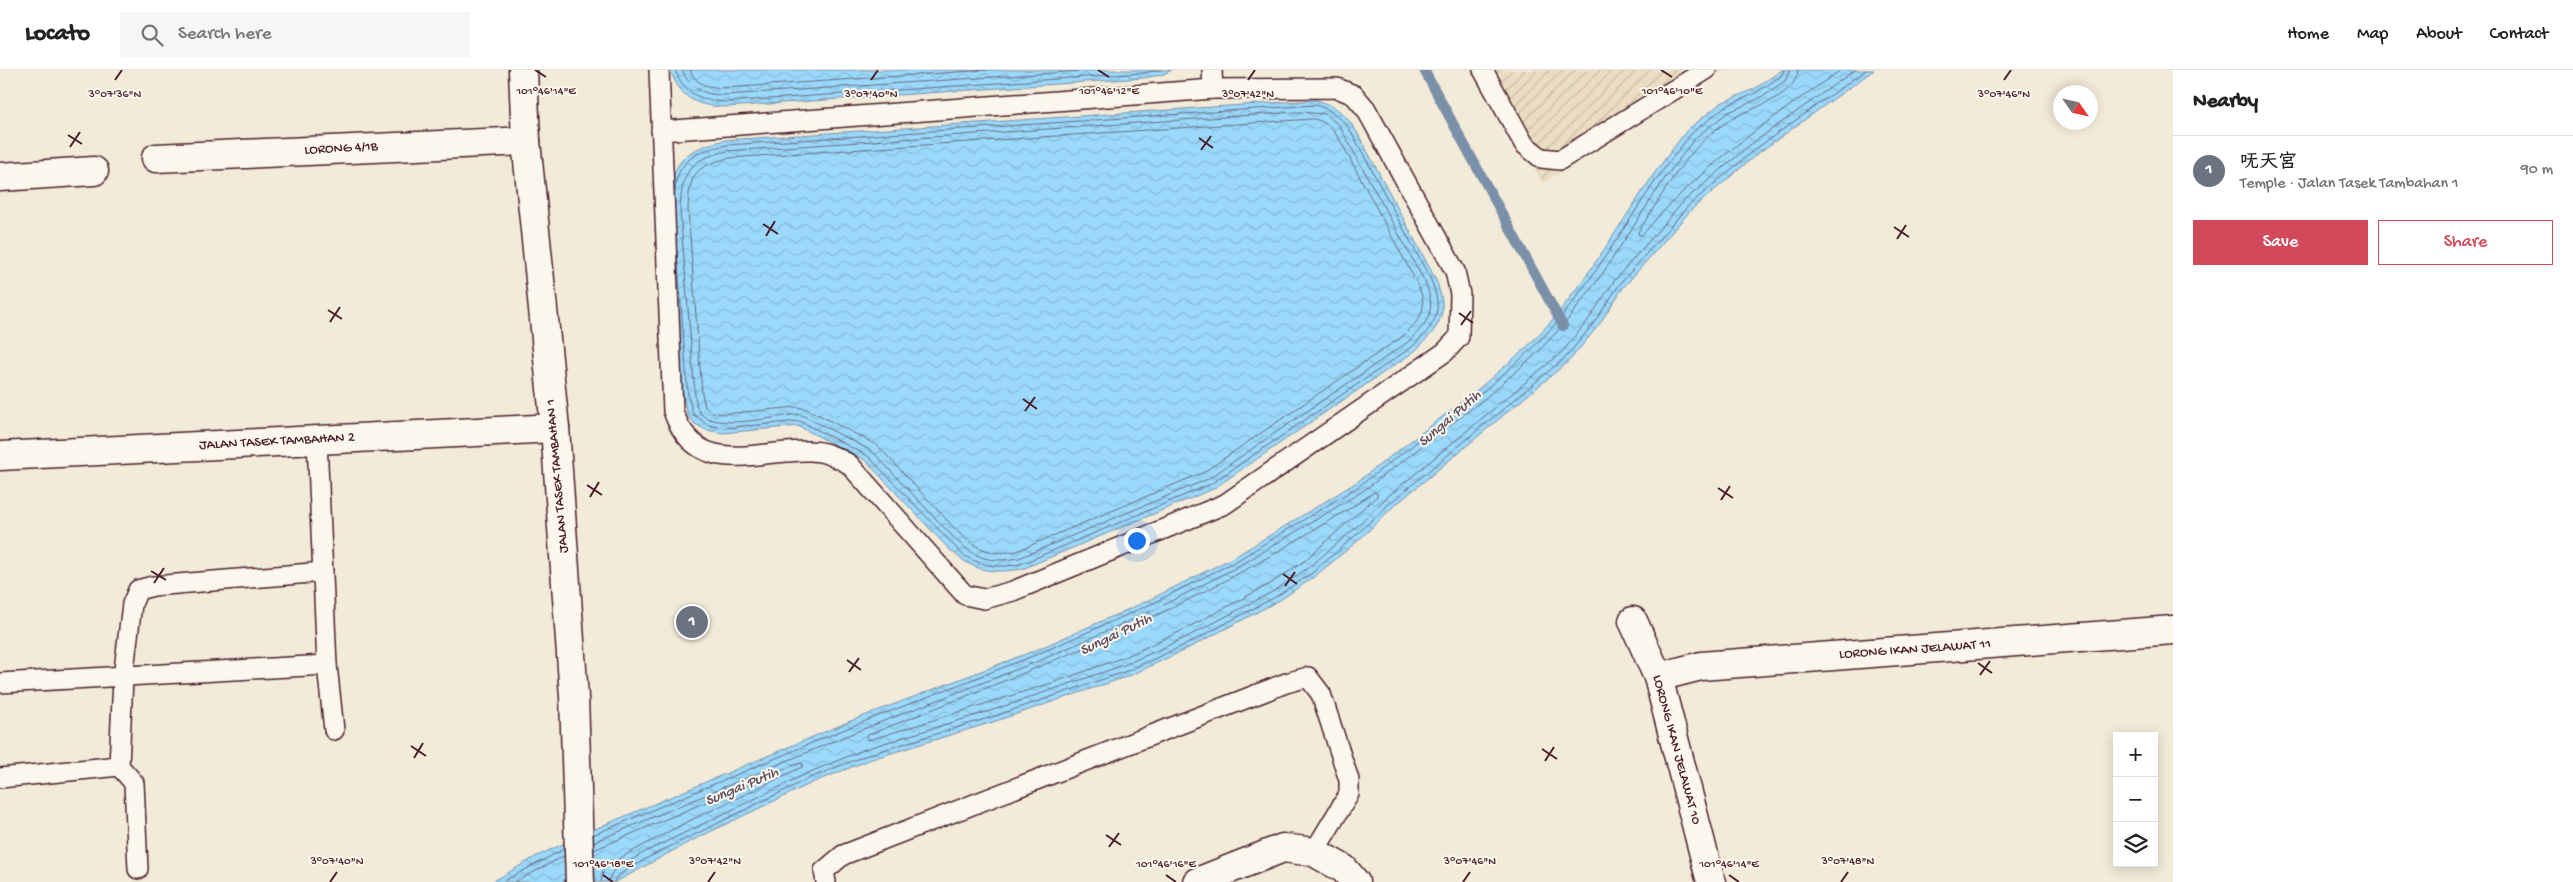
<!DOCTYPE html>
<meta charset="utf-8">
<style>
:root{--surface:#fff;--page:#f6f6f6;--text:#222;--muted:#767676;--line:#e0e0e0;--accent:#d1495b}
body{margin:0;font-family:"Gochi Hand","LXGW WenKai TC",sans-serif;background:var(--page);color:var(--text)}
.controls{position:absolute;right:15px;bottom:15px;display:grid;overflow:hidden;border-radius:0px;box-shadow:0 2px 12px #0003}
.controls button{width:45px;height:45px;display:grid;place-items:center;padding:0;border:0;border-bottom:1px solid var(--line);background:var(--surface);color:var(--text);font:25px sans-serif}
.compass{position:absolute;left:2053px;top:15px;width:45px;height:45px;border-radius:50%;background:var(--surface);box-shadow:0 2px 12px #0003;rotate:124deg}
.you{position:absolute;left:1136px;top:470px;width:18px;height:18px;margin:-12px;border:4px solid #fff;border-radius:50%;background:#1a73e8;box-shadow:0 0 0 8px #1a73e833}
.badge{display:grid;place-items:center;width:32px;height:32px;border-radius:50%;background:var(--accent);color:#fff;font-size:16px;font-weight:700}
.pin{position:absolute;translate:-50% -50%;border:2px solid #fff;box-shadow:0 1px 5px #0006}
.list{margin:0;padding:0;list-style:none}
h2{display:flex;justify-content:space-between;align-items:center;height:65px;margin:0;padding:0 20px;font-size:21px}
h2 small{font-size:16px;font-weight:400;color:var(--muted)}
.list li{display:grid;grid-template-columns:32px 1fr auto;gap:15px;align-items:center;box-sizing:border-box;height:70px;padding:0 20px;border-top:1px solid var(--line)}
.list b{display:block;font-size:19px;white-space:nowrap}
.list p{margin:0;font-size:16px;white-space:nowrap;color:var(--muted)}
.list em{font-size:16px;font-style:normal;color:var(--muted)}
.actions{display:flex;gap:10px;padding:15px 20px}
.actions a{flex:1;padding:11px 0;border:1px solid var(--accent);border-radius:0px;text-align:center;font-size:18px;color:var(--accent)}
.actions .main{background:var(--accent);color:#fff}
.icon{flex:none;width:28px;height:28px;fill:none;stroke:currentColor;stroke-width:2;stroke-linecap:round;stroke-linejoin:round}
.map{position:relative;flex:none;width:2173px;height:812px;overflow:hidden}
header{display:flex;align-items:center;gap:30px;box-sizing:border-box;height:70px;padding:0 25px;background:var(--surface);border-bottom:1px solid var(--line)}
header strong{font-size:24px}
nav{display:flex;gap:28px;margin-inline-start:auto;font-size:18px}
.search{width:350px;height:45px;background:var(--page);display:flex;align-items:center;gap:12px;box-sizing:border-box;padding:0 18px;border-radius:0px;color:var(--muted);font-size:19px}
main{display:flex}
aside{flex:1;background:var(--surface)}
.map>svg:first-child{display:block}
.industrial{fill:url(#industrial-furrows)}
.water{fill:url(#water-waves);stroke:#7a8fa8}
.lines{fill:none;stroke-linecap:round;stroke-linejoin:round}
.shore{stroke:#6a697e;stroke-width:1}
.stream{stroke:#7a8fa8;stroke-width:10}
.lane-casing{stroke:#4a1f2b;stroke-width:22}
.street-casing{stroke:#4a1f2b;stroke-width:31}
.secondary-casing{stroke:#4a1f2b;stroke-width:31}
.lane{stroke:#fbf7ec;stroke-width:19}
.street{stroke:#fbf7ec;stroke-width:28}
.secondary{stroke:#fbf7ec;stroke-width:28}
.ticks{fill:none;stroke:#4a1f2b;stroke-width:2}
.labels{text-anchor:middle;dominant-baseline:central;stroke-width:4;stroke-linejoin:round;paint-order:stroke}
.street-label{font-size:14px;fill:#4a1f2b;stroke:#fbf7ec}
.water-label{font-size:15px;font-style:italic;fill:#5e4e5f;stroke:#fbf7ec}
.ticks-label{font-size:12px;text-anchor:middle;fill:#4a1f2b;stroke:#fbf7ec;stroke-width:4;stroke-linejoin:round;paint-order:stroke}
</style>
<header>
<strong>Locato</strong>
<div class="search"><svg class="icon" aria-label="search" viewBox="0 0 24 24"><circle cx="10" cy="10" r="6"/><path d="M15 15l6 6"/></svg>Search here</div>
<nav><a>Home</a><a>Map</a><a>About</a><a>Contact</a></nav>
</header>
<main>
<div class="map">
<svg width="2173" height="812" viewBox="0 0 2173 812">
<defs>
<pattern id="industrial-furrows" width="10" height="10" patternUnits="userSpaceOnUse" patternTransform="scale(1.25)"><rect width="10" height="10" fill="#eaddc2"/><path d="M-1 1l2-2M0 10L10 0M9 11l2-2" fill="none" stroke="#cabda7"/></pattern>
<pattern id="water-waves" width="16" height="10" patternUnits="userSpaceOnUse" patternTransform="scale(1.25)"><rect width="16" height="10" fill="#9ad9fb"/><path d="M0 5q4-4 8 0t8 0" fill="none" stroke="#86bad7"/></pattern>
</defs>
<rect width="100%" height="100%" fill="#f3ebd9"/>
<filter id="ink" filterUnits="userSpaceOnUse"><feTurbulence type="fractalNoise" baseFrequency=".02" numOctaves="2"/><feDisplacementMap in="SourceGraphic" scale="10" xChannelSelector="R" yChannelSelector="G"/><feConvolveMatrix kernelMatrix="1 2 1 2 8 2 1 2 1" color-interpolation-filters="sRGB"/></filter>
<g filter="url(#ink)">
<polygon class="industrial" points="1479,0 1725,0 1543,113"/>
<g class="water">
<path d="M670,0H1172L1161,5L1143,8L726,37C696,36 681,29 670,0Z"/>
<polygon points="1782,0 1874,0 1757,84 1691,140 1623,218 1598,256 1570,290 1393,437 1360,469 1314,507 1280,530 1189,578 1129,606 996,651 872,689 814,712 689,772 616,812 492,812 537,786 604,755 848,652 1036,580 1147,531 1236,486 1357,412 1476,321 1526,278 1557,245 1593,196 1656,101 1687,60 1721,33 1754,19"/>
<path d="M1316,30C1336,35 1346,45 1357,62L1435,208C1450,244 1441,255 1415,281L1213,419L1022,499C987,504 973,501 947,477L865,390L798,356L723,363L706,360L695,354L688,346L683,327L669,140C671,93 680,80 726,70Z"/>
</g>
<g class="lines">
<g class="shore">
<path d="M675,0C684,24 701,31 726,32L1142,3L1161,0"/>
<path d="M682,0C690,20 705,25 725,25L1097,0"/>
<path d="M690,0C696,16 710,17 725,18L987,0"/>
<path d="M1798,0C1797,27 1749,38 1730,50C1689,74 1664,123 1638,162L1639,165H1642C1697,100 1771,48 1841,0"/>
<path d="M1298,42L1325,44L1339,55L1425,212C1437,242 1429,251 1408,272L1208,409L1019,488C989,493 977,489 955,469L872,381L804,346L797,344C775,347 717,360 701,344C696,339 696,331 695,325L680,140C682,101 689,89 728,81Z"/>
<path d="M1314,49C1328,52 1334,61 1341,72L1418,215C1429,241 1421,248 1403,266L1204,402L1017,481C992,485 979,481 960,464L877,375L807,339L797,337L724,344L712,342L705,337L702,324L688,140C689,105 694,96 729,88Z"/>
<path d="M675,121C676,89 700,80 727,75L1315,35C1334,40 1343,49 1353,65L1431,210C1444,242 1436,254 1412,277L1211,414L1021,494C998,498 984,497 963,485L868,386L800,351L724,358L708,355L693,344L688,326L677,183"/>
<path d="M1374,422L1377,423V426L1303,492L1270,514L1181,561L1122,588L1055,612L869,670L866,668L868,665C1021,604 1169,550 1310,462C1332,449 1354,437 1374,422Z"/>
<polyline points="593,765 850,657 1038,584 1149,535 1238,490 1359,416 1479,325 1530,281 1561,248 1597,199 1660,104 1691,64 1724,37 1756,23 1781,6 1784,0"/>
<polyline points="594,772 853,663 1041,590 1152,541 1241,495 1363,421 1483,330 1534,286 1566,252 1603,203 1665,108 1695,68 1727,43 1758,29 1785,11 1790,0"/>
<polyline points="594,780 783,699 800,693 803,694 802,697 681,755 611,793 603,801 601,812"/>
<polyline points="502,812 564,779"/>
<polyline points="515,812 564,786"/>
<polyline points="608,812 613,801 645,782 810,702 868,678 993,640 1124,595 1185,568 1274,521 1308,498 1352,461 1386,428 1562,282 1589,249 1614,211 1684,131 1750,75 1855,0"/>
<polyline points="614,812 617,806 649,787 812,707 870,684 995,646 1127,601 1187,574 1277,526 1312,503 1356,465 1390,433 1567,286 1594,253 1619,215 1688,136 1754,80 1866,0"/>
</g>
<polyline class="stream" points="1424,0 1563,256"/>
<defs>
<g id="lane">
<path d="M659,0L673,341C697,410 757,379 810,381C825,381 836,387 849,394L965,525L984,529L1013,521L1225,434L1445,282L1459,267L1460,224L1455,201L1366,39L1354,25L1337,18L1213,19L661,61"/>
<polyline points="1212,0 1213,19"/>
<polyline points="1483,0 1524,74 1541,88 1560,90 1706,0"/>
<polyline points="317,371 327,595 334,660"/>
<polyline points="0,613 327,595"/>
<polyline points="0,708 119,696"/>
<polyline points="138,799 134,713 119,696 123,608 132,534 138,520 153,516 323,502"/>
<polyline points="826,812 824,801 843,785 1286,613 1308,607 1321,624 1349,710 1349,724 1314,782"/>
</g>
<g id="street">
<polyline points="156,88 526,71"/>
<polyline points="0,107 94,101"/>
<polyline points="0,386 555,358"/>
<polyline points="1633,551 1658,607 1711,812"/>
<polyline points="1658,607 1701,596 2173,560"/>
<polyline points="1197,812 1283,778 1314,782 1344,799 1355,812"/>
</g>
<polyline id="secondary" points="523,0 526,71 555,358 574,627 580,812"/>
</defs>
<use href="#lane" class="lane-casing"/>
<use href="#street" class="street-casing"/>
<use href="#secondary" class="secondary-casing"/>
<use href="#lane" class="lane"/>
<use href="#street" class="street"/>
<use href="#secondary" class="secondary"/>
</g>
</g>
<path class="ticks" d="M535,0L546,7M1098,0L1109,7M1661,0L1672,7M115,10L122,0M871,10L878,0M1248,10L1255,0M2004,10L2011,0M68,65L82,74M1199,68L1213,78M70,77L80,62M1201,80L1211,66M763,154L778,164M1894,157L1909,167M766,166L775,151M1897,169L1906,155M328,240L342,249M1459,243L1473,253M330,252L340,237M1461,255L1471,241M1023,329L1037,339M1025,341L1035,327M587,415L602,425M1718,418L1733,428M590,427L599,412M1721,430L1730,416M151,501L166,510M1283,504L1297,514M154,513L164,498M1285,516L1295,502M847,590L861,600M1978,593L1992,603M849,602L859,588M1980,605L1990,591M411,676L426,686M1542,679L1557,689M414,688L423,673M1545,691L1554,677M1106,765L1121,775M1109,777L1119,763M603,805L613,812M1166,805L1176,812M1729,805L1739,812M330,812L337,802M708,812L715,802M1463,812L1470,802M1841,812L1848,802"/>
<g class="labels">
<g class="street-label">
<text transform="translate(341 79) rotate(-3)">LORONG 4/1B</text>
<text transform="translate(277 372) rotate(-3)">JALAN TASEK TAMBAHAN 2</text>
<text transform="translate(558 406) rotate(-95)">JALAN TASEK TAMBAHAN 1</text>
<text transform="translate(1915 580) rotate(-4)">LORONG IKAN JELAWAT 11</text>
<text transform="translate(1676 680) rotate(75)">LORONG IKAN JELAWAT 10</text>
</g>
<g class="water-label">
<text transform="translate(1450 349) rotate(-41)">Sungai Putih</text>
<text transform="translate(1116 565) rotate(-26)">Sungai Putih</text>
<text transform="translate(742 717) rotate(-23)">Sungai Putih</text>
</g>
</g>
<g class="ticks-label">
<text x="546" y="24">101°46'14"E</text>
<text x="1109" y="24">101°46'12"E</text>
<text x="1672" y="24">101°46'10"E</text>
<text x="115" y="27">3°07'36"N</text>
<text x="871" y="27">3°07'40"N</text>
<text x="1248" y="27">3°07'42"N</text>
<text x="2004" y="27">3°07'46"N</text>
<text x="337" y="794">3°07'40"N</text>
<text x="715" y="794">3°07'42"N</text>
<text x="1470" y="794">3°07'46"N</text>
<text x="1848" y="794">3°07'48"N</text>
<text x="603" y="797">101°46'18"E</text>
<text x="1166" y="797">101°46'16"E</text>
<text x="1729" y="797">101°46'14"E</text>
</g>
</svg>
<div class="controls">
<button>+</button>
<button>−</button>
<button><svg class="icon" aria-label="layers" viewBox="0 0 24 24"><path d="M12 4l9 5-9 5-9-5zM3 14l9 5 9-5"/></svg></button>
</div>
<svg class="compass" viewBox="-18 -18 36 36"><path d="M0-13l5 13h-10z" fill="#e53935"/><path d="M0 13l5-13h-10z" fill="#767676"/></svg>
<div class="you"></div>
<div class="pin badge" style="left:692px;top:552px;background:#6b7280">1</div>
</div>
<aside>
<h2>Nearby<small></small></h2>
<ul class="list">
<li><span class="badge" style="background:#6b7280">1</span><div><b>呒天宫</b><p>Temple · Jalan Tasek Tambahan 1</p></div><em>90 m</em></li>
</ul>
<div class="actions"><a class="main">Save</a><a>Share</a></div>
</aside>
</main>
